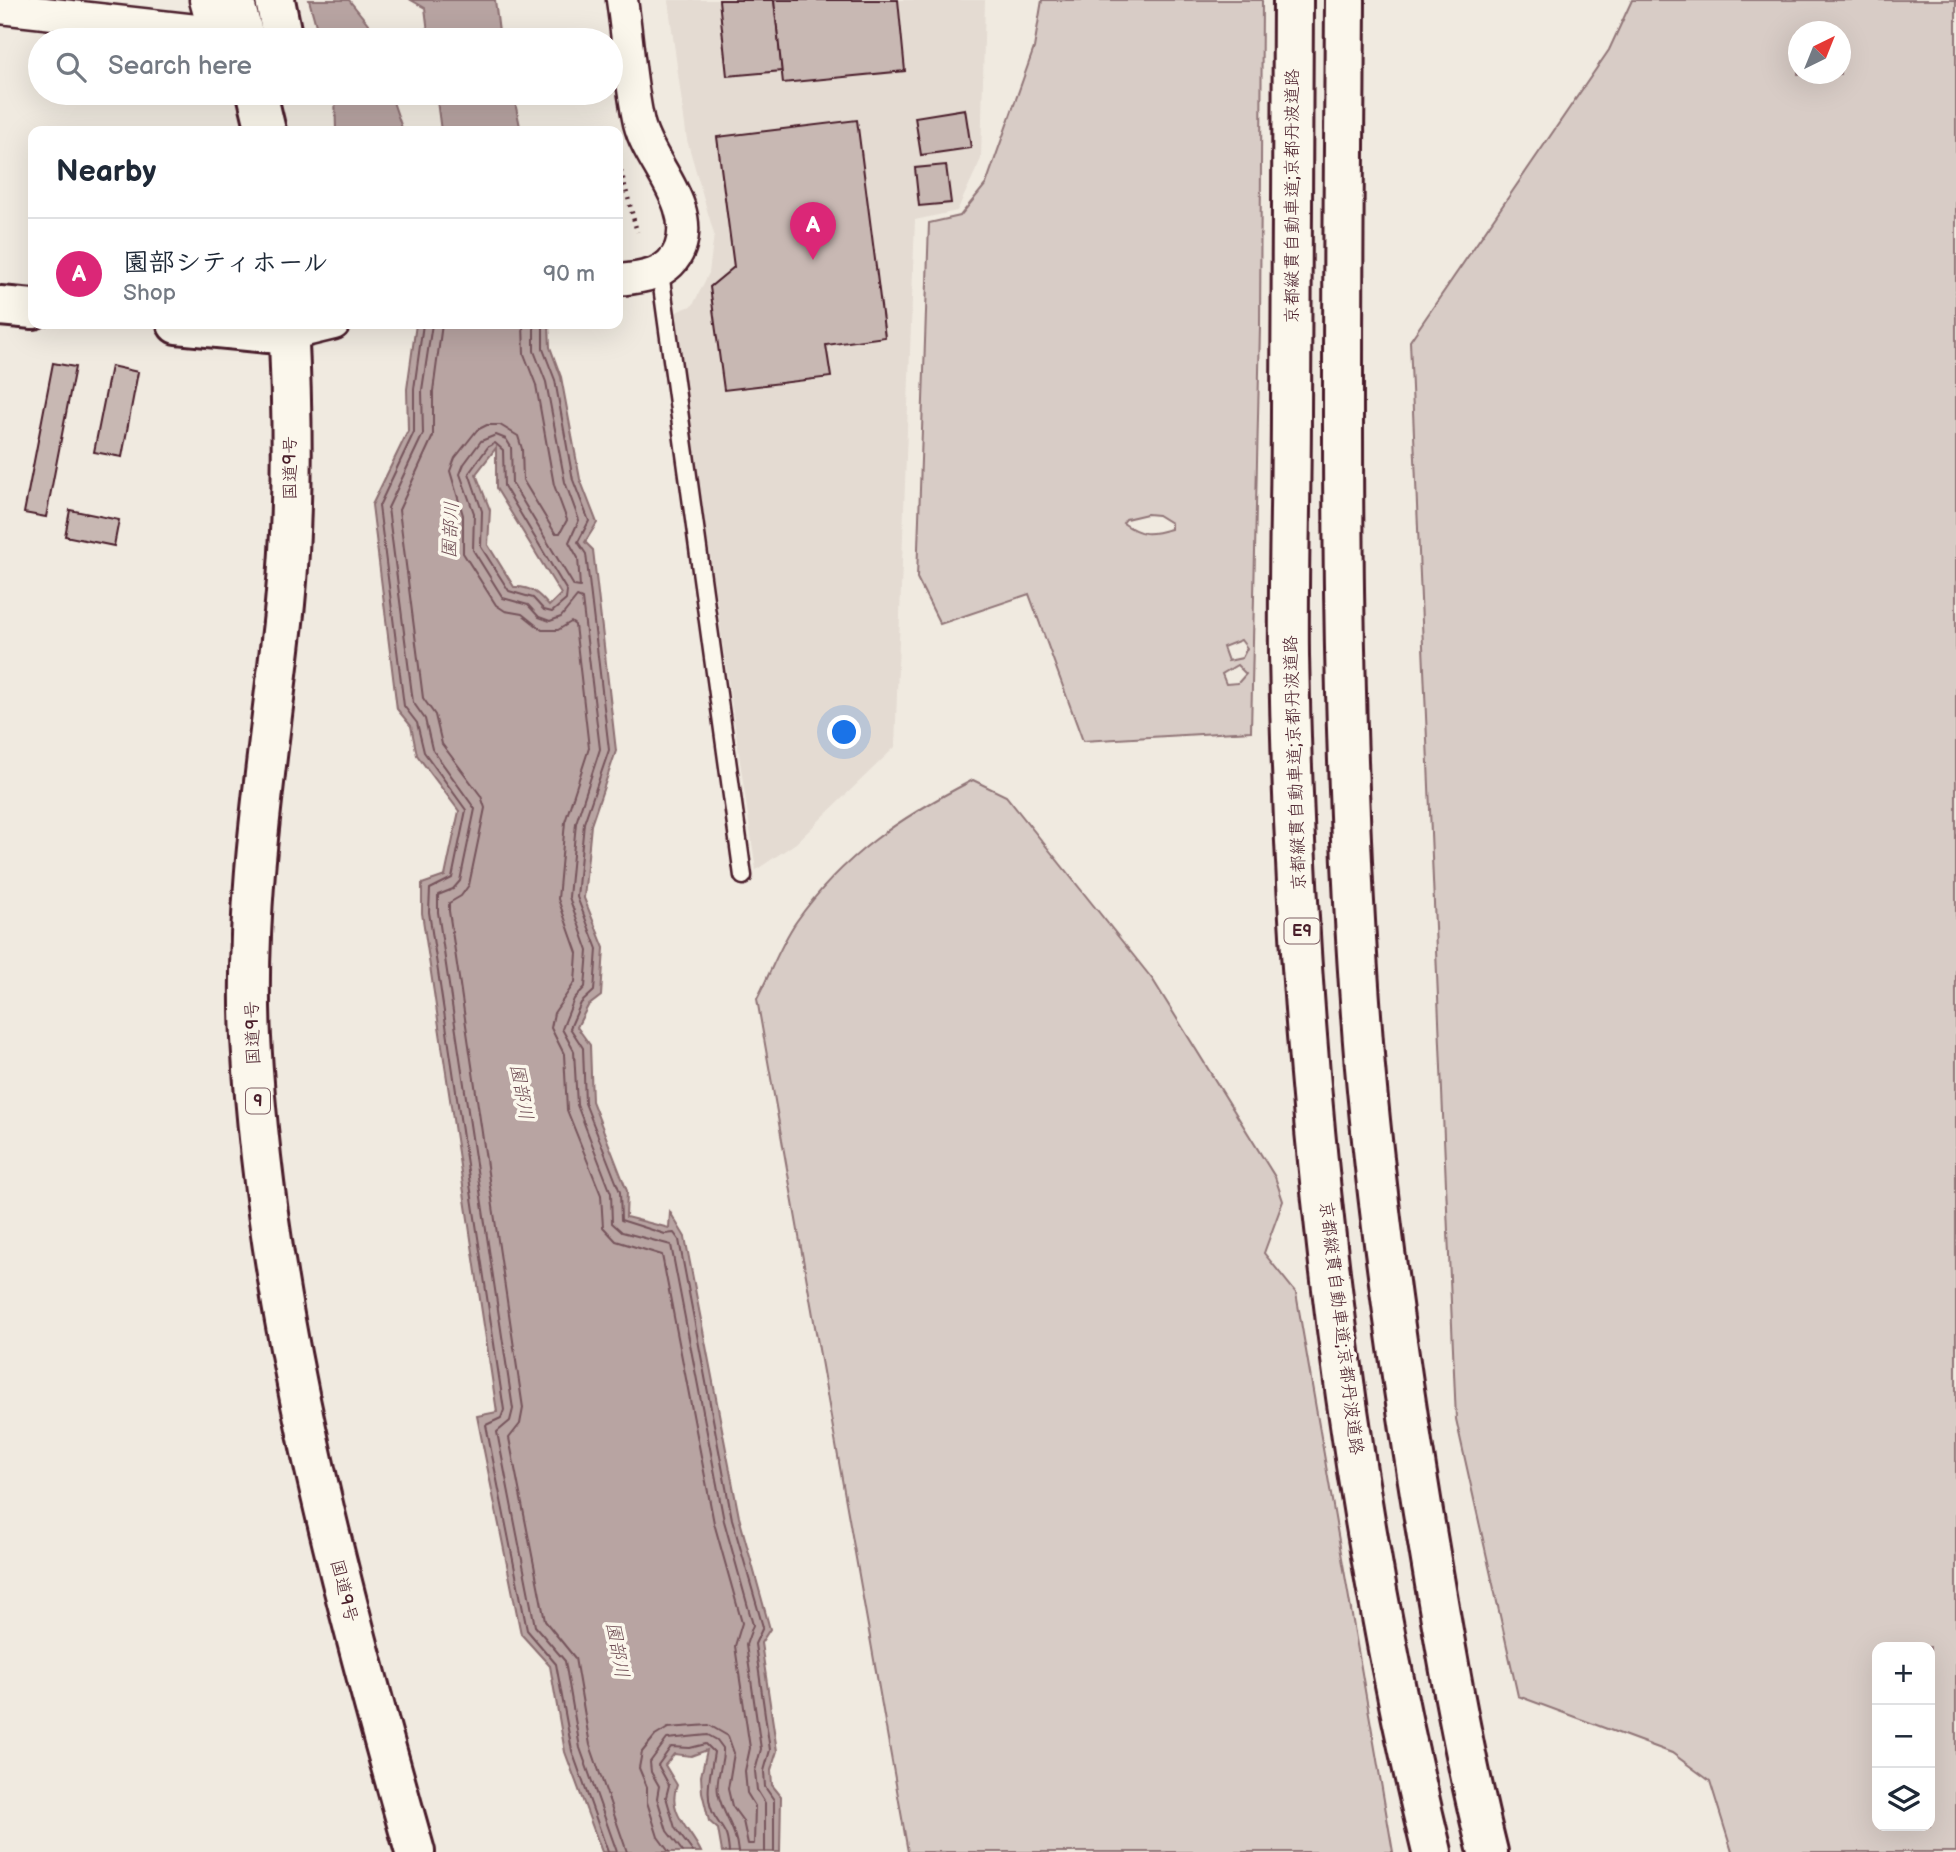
<!DOCTYPE html>
<meta charset="utf-8">
<style>
:root{--surface:#fff;--page:#f2f2f3;--text:#1f2937;--muted:#747a83;--line:#e0e1e3;--accent:#db2777}
body{margin:0;font-family:"Balsamiq Sans","Klee One",sans-serif;background:var(--page);color:var(--text)}
.controls{position:absolute;right:21px;bottom:21px;display:grid;overflow:hidden;border-radius:14px;box-shadow:0 7px 28px #0002}
.controls button{width:63px;height:63px;display:grid;place-items:center;padding:0;border:0;border-bottom:2px solid var(--line);background:var(--surface);color:var(--text);font:35px sans-serif}
.compass{position:absolute;left:1788px;top:21px;width:63px;height:63px;border-radius:50%;background:var(--surface);box-shadow:0 7px 28px #0002;rotate:43deg}
.you{position:absolute;left:845px;top:733px;width:24px;height:24px;margin:-18px;border:5px solid #fff;border-radius:50%;background:#1a73e8;box-shadow:0 0 0 10px #1a73e833}
.badge{display:grid;place-items:center;width:46px;height:46px;border-radius:50%;background:var(--accent);color:#fff;font-size:23px;font-weight:700}
.pin{position:absolute;translate:-50% -58px;filter:drop-shadow(0 2px 4px #0008)}
.pin::after{content:'';position:absolute;top:37px;width:24px;height:21px;background:inherit;clip-path:polygon(0 0,100% 0,50% 100%)}
.list{margin:0;padding:0;list-style:none}
h2{display:flex;justify-content:space-between;align-items:center;height:91px;margin:0;padding:0 28px;font-size:30px}
h2 small{font-size:23px;font-weight:400;color:var(--muted)}
.list li{display:grid;grid-template-columns:46px 1fr auto;gap:21px;align-items:center;box-sizing:border-box;height:112px;padding:0 28px;border-top:2px solid var(--line)}
.list b{display:block;font-size:26px;white-space:nowrap}
.list p{margin:0;font-size:23px;white-space:nowrap;color:var(--muted)}
.list em{font-size:23px;font-style:normal;color:var(--muted)}
.icon{flex:none;width:38px;height:38px;fill:none;stroke:currentColor;stroke-width:2;stroke-linecap:round;stroke-linejoin:round}
.map{position:relative;flex:none;width:1956px;height:1852px;overflow:hidden}
.search{position:absolute;background:var(--surface);box-shadow:0 7px 28px #0002;left:28px;top:28px;width:595px;height:77px;display:flex;align-items:center;gap:18px;box-sizing:border-box;padding:0 24px;border-radius:38px;color:var(--muted);font-size:26px}
.panel{position:absolute;background:var(--surface);box-shadow:0 7px 28px #0002;left:28px;top:126px;width:595px;height:203px;border-radius:14px}
.map>svg:first-child{display:block}
.built{fill:#e4dbd2}
.green{fill:#d8ccc6;stroke:#917678;stroke-width:2;fill-rule:evenodd}
.water{fill:#b8a4a2;stroke:#8c6f72;stroke-width:2;fill-rule:evenodd}
.lines{fill:none;stroke-linecap:round;stroke-linejoin:round}
.shore{stroke:#76545b;stroke-width:2}
.building{fill:#c8b8b3;stroke:#4a1f2b;stroke-width:2}
.lane-casing{stroke:#4a1f2b;stroke-width:21}
.street-casing{stroke:#4a1f2b;stroke-width:35}
.secondary-casing{stroke:#4a1f2b;stroke-width:44}
.highway-casing{stroke:#4a1f2b;stroke-width:44}
.path{stroke:#4a1f2b;stroke-width:4.5;stroke-dasharray:2 5;stroke-linecap:butt}
.lane{stroke:#fbf7ec;stroke-width:16}
.street{stroke:#fbf7ec;stroke-width:30}
.secondary{stroke:#fbf7ec;stroke-width:38}
.highway{stroke:#fbf7ec;stroke-width:38}
.labels{text-anchor:middle;dominant-baseline:central;stroke-width:7;stroke-linejoin:round;paint-order:stroke}
.shield{fill:#fbf7ec;stroke:#7f6065;stroke-width:2}
.shield-label{font-size:16px;font-weight:bold;fill:#4a1f2b}
.street-label{font-size:18px;fill:#4a1f2b;stroke:#fbf7ec}
.water-label{font-size:19px;font-style:italic;fill:#704e55;stroke:#fbf7ec}
</style>
<div class="map">
<svg width="1956" height="1852" viewBox="0 0 1956 1852">
<rect width="100%" height="100%" fill="#f0eae0"/>
<filter id="ink" filterUnits="userSpaceOnUse"><feTurbulence type="fractalNoise" baseFrequency=".0143" numOctaves="2"/><feDisplacementMap in="SourceGraphic" scale="14" xChannelSelector="R" yChannelSelector="G"/><feConvolveMatrix kernelMatrix="1 2 1 2 8 2 1 2 1" color-interpolation-filters="sRGB"/></filter>
<g filter="url(#ink)">
<polygon class="built" points="668,0 985,0 981,159 957,211 915,220 895,747 796,843 756,870 674,313 693,305 709,273 714,234 687,140"/>
<g class="green">
<path d="M1042,0H1262L1260,327L1251,731L1083,741L1029,594L940,624L917,578L929,223L960,216L986,184L1034,48ZM1147,514L1158,515L1171,523V529C1150,535 1141,536 1123,523L1126,519ZM1241,640L1247,648L1242,658L1228,661L1223,647ZM1237,665L1246,674L1238,683L1226,684L1222,674Z"/>
<path d="M1632,0H1956V1852H1732L1710,1781L1672,1753L1518,1696L1456,1419L1410,341L1609,50ZM1798,32H1840V74H1798ZM1930,1647V1826H1877V1647Z"/>
<path d="M973,780L1006,796L1153,980L1275,1177L1283,1201L1264,1253L1296,1293L1393,1852H908L757,999C770,974 780,945 796,922C843,855 901,817 973,780Z"/>
</g>
<g class="water">
<polygon points="309,0 349,0 373,30 376,40 320,40"/>
<polygon points="411,0 495,0 500,40 429,40 425,8"/>
<polygon points="335,93 390,93 403,131 336,131"/>
<polygon points="436,93 513,93 521,131 441,131"/>
<path d="M416,324H549L550,347L561,377L580,479L597,523L585,542L593,550L616,751L591,825L584,898L604,948L601,996L588,1006L577,1027L590,1045L592,1101L627,1191L626,1217L669,1228L670,1212L685,1237L739,1517L770,1629L761,1643L777,1751L771,1770L772,1785L781,1796L780,1852H722L718,1829L709,1821L702,1792L701,1776L707,1750L691,1756L674,1754L665,1765L677,1785C666,1812 691,1830 701,1852H602L565,1752L550,1666L521,1634L477,1416L497,1412L422,913V884L445,876L459,811L417,755L411,726L397,709L372,505L408,431L407,389ZM496,448V488L561,594L549,606C539,594 531,586 514,587L488,545L490,510L476,474Z"/>
</g>
<g class="lines">
<g class="shore">
<polyline points="423,324 414,389 414,432 379,506 404,706 417,723 424,752 466,810 452,878 430,889 429,912 504,1410 501,1418 486,1425 527,1630 556,1664 572,1751 608,1852"/>
<polyline points="432,324 422,390 423,434 388,508 413,702 425,719 432,749 475,809 460,881 453,889 438,895 438,912 513,1409 510,1421 497,1432 535,1626 565,1661 580,1748 617,1852"/>
<polyline points="442,324 433,391 433,436 399,510 423,698 435,715 442,744 481,796 485,808 469,885 461,896 449,903 449,911 523,1408 520,1424 509,1438 545,1621 575,1658 590,1745 627,1852"/>
<polyline points="523,324 524,354 536,385 554,485 567,520 560,533 555,533 523,480 522,449 518,436 500,425 487,425 477,430 455,458 450,471 463,515 463,553 496,605 505,611 522,614 542,630 558,630 571,622 575,625 589,748 565,822 558,899 577,953 575,982 554,1013 551,1028 564,1054 567,1110 601,1195 603,1227 616,1241 662,1255 714,1523 742,1623 735,1646 750,1748 745,1771 747,1793 755,1806 754,1844 748,1844 743,1821 732,1806 728,1789 734,1753 728,1736 709,1725 668,1728 655,1736 642,1752 639,1768 647,1787 647,1802 658,1837 669,1852"/>
<polyline points="534,324 534,351 546,382 565,482 579,520 569,542 578,558 580,587 574,586 512,483 511,447 506,439 496,435 481,441 464,464 460,474 474,513 473,550 503,598 528,605 539,617 550,621 561,617 577,597 582,599 600,749 576,823 569,897 588,951 585,987 574,999 562,1029 574,1051 577,1105 611,1193 612,1223 622,1232 671,1245 724,1521 753,1625 746,1645 761,1749 755,1771 757,1790 765,1803 765,1852"/>
<polyline points="543,324 543,349 555,380 573,480 589,521 578,542 586,554 609,750 584,823 577,897 597,949 594,991 581,1003 570,1028 583,1048 585,1103 620,1192 621,1220 665,1234 674,1233 679,1240 732,1519 763,1627 755,1644 770,1750 764,1771 765,1787 774,1800 774,1852"/>
<polygon points="495,443 503,450 504,486 567,591 566,600 552,612 544,610 533,598 509,591 481,547 482,511 469,473 488,447"/>
<path d="M683,1852L667,1831L657,1798L659,1786L651,1772L650,1762L667,1739L708,1735L717,1740L723,1748C724,1764 715,1777 718,1793C723,1816 736,1827 738,1852"/>
<path d="M693,1852L675,1828L666,1797L669,1785L658,1765L671,1747L690,1748L706,1744L714,1752C711,1773 703,1797 715,1817C725,1833 727,1831 729,1852"/>
</g>
</g>
<g class="building">
<polygon points="719,0 774,0 782,71 727,76"/>
<polygon points="774,0 898,0 905,71 783,83"/>
<polygon points="965,109 971,148 921,155 915,117"/>
<polygon points="857,120 885,337 826,345 831,377 724,390 710,287 734,267 717,137"/>
<polygon points="946,165 951,203 919,206 915,168"/>
<polygon points="53,363 75,367 46,517 24,513"/>
<polygon points="111,366 138,372 122,457 94,452"/>
<polygon points="70,510 119,520 114,546 65,536"/>
</g>
<g class="lines">
<defs>
<polyline id="lane" points="660,272 743,876"/>
<g id="street">
<polyline points="205,0 214,32"/>
<polyline points="0,8 214,32 223,40"/>
<path d="M618,280C642,278 670,275 680,248C696,203 649,164 639,123C630,83 628,40 622,0"/>
<polyline points="289,335 334,324"/>
</g>
<g id="secondary">
<polyline points="275,0 283,40"/>
<polyline points="0,306 33,309"/>
<polyline points="177,324 289,335"/>
</g>
<g id="highway">
<polyline points="234,0 245,40"/>
<path d="M1293,0C1292,137 1292,275 1291,412C1291,493 1288,574 1289,655C1296,1050 1339,1468 1432,1852"/>
<path d="M1345,0C1343,355 1336,713 1365,1067C1378,1216 1399,1364 1423,1512C1442,1626 1460,1740 1488,1852"/>
<polyline points="257,93 266,131"/>
<path d="M288,324C293,416 294,512 285,604C270,748 244,892 251,1038C266,1315 340,1586 415,1852"/>
</g>
</defs>
<use href="#lane" class="lane-casing"/>
<use href="#street" class="street-casing"/>
<use href="#secondary" class="secondary-casing"/>
<use href="#highway" class="highway-casing"/>
<polyline class="path" points="621,171 637,232"/>
<use href="#lane" class="lane"/>
<use href="#street" class="street"/>
<use href="#secondary" class="secondary"/>
<use href="#highway" class="highway"/>
</g>
</g>
<g class="labels">
<g class="shield">
<rect x="1284.5" y="918.5" width="35" height="25" rx="5"/>
<rect x="246" y="1088.5" width="24" height="25" rx="5"/>
</g>
<g class="shield-label">
<text x="1302" y="931">E9</text>
<text x="258" y="1101">9</text>
</g>
<g class="street-label">
<text transform="translate(1292 196) rotate(-90)">京都縦貫自動車道;京都丹波道路</text>
<text transform="translate(290 468) rotate(-90)">国道9号</text>
<text transform="translate(1295 763) rotate(-92)">京都縦貫自動車道;京都丹波道路</text>
<text transform="translate(253 1033) rotate(-92)">国道9号</text>
<text transform="translate(1341 1328) rotate(83)">京都縦貫自動車道;京都丹波道路</text>
<text transform="translate(344 1591) rotate(76)">国道9号</text>
</g>
<g class="water-label">
<text transform="translate(451 530) rotate(-87)">園部川</text>
<text transform="translate(521 1092) rotate(80)">園部川</text>
<text transform="translate(617 1650) rotate(80)">園部川</text>
</g>
</g>
</svg>
<div class="controls">
<button>+</button>
<button>−</button>
<button><svg class="icon" aria-label="layers" viewBox="0 0 24 24"><path d="M12 4l9 5-9 5-9-5zM3 14l9 5 9-5"/></svg></button>
</div>
<svg class="compass" viewBox="-18 -18 36 36"><path d="M0-13l5 13h-10z" fill="#e53935"/><path d="M0 13l5-13h-10z" fill="#747a83"/></svg>
<div class="you"></div>
<div class="pin badge" style="left:813px;top:260px">A</div>
<div class="search"><svg class="icon" aria-label="search" viewBox="0 0 24 24"><circle cx="10" cy="10" r="6"/><path d="M15 15l6 6"/></svg>Search here</div>
<section class="panel">
<h2>Nearby<small></small></h2>
<ul class="list">
<li><span class="badge">A</span><div><b>園部シティホール</b><p>Shop</p></div><em>90 m</em></li>
</ul>
</section>
</div>
